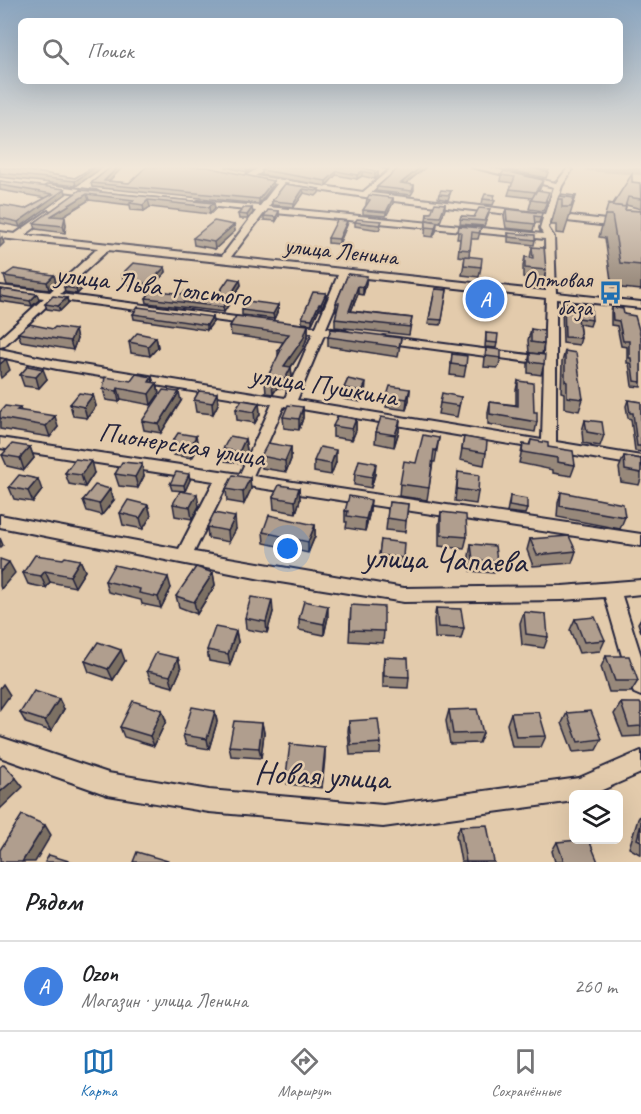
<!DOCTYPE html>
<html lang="ru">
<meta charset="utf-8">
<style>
:root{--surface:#fff;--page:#f6f6f6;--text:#202124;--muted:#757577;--line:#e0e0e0;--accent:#1f6fb2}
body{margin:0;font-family:Caveat,sans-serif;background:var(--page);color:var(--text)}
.controls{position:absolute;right:18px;bottom:18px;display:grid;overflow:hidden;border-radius:9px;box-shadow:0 6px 24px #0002}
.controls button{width:54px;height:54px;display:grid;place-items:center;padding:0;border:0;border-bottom:2px solid var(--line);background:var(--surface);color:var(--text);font:30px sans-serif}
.you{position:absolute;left:288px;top:549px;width:21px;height:21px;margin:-15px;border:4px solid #fff;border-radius:50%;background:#1a73e8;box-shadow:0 0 0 9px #1a73e833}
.badge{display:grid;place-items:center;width:39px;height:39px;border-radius:50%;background:var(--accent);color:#fff;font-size:20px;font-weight:700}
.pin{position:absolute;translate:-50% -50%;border:3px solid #fff;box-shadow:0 2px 6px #0006}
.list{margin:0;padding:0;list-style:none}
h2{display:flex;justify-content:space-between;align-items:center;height:78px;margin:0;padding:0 24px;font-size:26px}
h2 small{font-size:20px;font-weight:400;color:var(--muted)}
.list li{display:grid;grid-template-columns:39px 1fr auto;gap:18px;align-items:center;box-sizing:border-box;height:90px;padding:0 24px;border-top:2px solid var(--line)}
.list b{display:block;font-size:22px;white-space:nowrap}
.list p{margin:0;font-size:20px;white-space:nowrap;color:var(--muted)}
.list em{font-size:20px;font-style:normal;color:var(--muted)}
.icon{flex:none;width:33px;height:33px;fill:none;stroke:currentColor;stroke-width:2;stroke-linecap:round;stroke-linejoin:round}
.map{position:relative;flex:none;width:641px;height:862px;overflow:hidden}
.search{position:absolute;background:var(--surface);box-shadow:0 6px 24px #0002;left:18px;right:18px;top:18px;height:66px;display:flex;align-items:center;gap:15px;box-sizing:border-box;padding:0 21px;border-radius:9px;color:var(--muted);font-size:22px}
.sheet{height:168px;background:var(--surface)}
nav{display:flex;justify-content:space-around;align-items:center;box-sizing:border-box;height:84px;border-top:2px solid var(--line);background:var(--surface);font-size:16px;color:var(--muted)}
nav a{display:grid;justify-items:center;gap:3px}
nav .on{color:var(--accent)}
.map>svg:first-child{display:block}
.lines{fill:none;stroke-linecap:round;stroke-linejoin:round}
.river{fill:#9b8d82;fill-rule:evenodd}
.minor-casing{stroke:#22223b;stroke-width:4}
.minor{fill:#e3cbac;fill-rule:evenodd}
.wall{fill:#97887a;stroke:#22223b;stroke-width:1.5}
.shaded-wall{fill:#7b6f63;stroke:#22223b;stroke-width:1.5}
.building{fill:#b09e8e;stroke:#22223b;stroke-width:1.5}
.labels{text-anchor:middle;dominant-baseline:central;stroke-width:5;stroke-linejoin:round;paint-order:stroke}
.far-street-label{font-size:24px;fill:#22223b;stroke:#e3cbac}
.far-poi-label{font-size:24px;fill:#22223b;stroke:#e3cbac;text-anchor:end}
.street-label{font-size:28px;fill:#22223b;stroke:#e3cbac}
.near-street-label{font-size:33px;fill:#22223b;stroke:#e3cbac}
</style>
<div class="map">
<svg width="641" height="862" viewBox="0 0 641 862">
<rect width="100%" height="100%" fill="#e3cbac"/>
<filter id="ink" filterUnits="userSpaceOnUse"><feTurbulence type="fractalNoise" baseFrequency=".0167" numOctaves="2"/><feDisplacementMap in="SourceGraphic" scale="12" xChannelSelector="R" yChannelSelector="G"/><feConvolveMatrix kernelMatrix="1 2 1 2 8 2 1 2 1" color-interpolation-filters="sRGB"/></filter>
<g filter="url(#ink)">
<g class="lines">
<polygon class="river" points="580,167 641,167 641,175 586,171"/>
<defs>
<g id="minor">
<path d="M261,167H271L255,176L363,192L393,167H402L371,193L545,214L554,187L471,167H486L556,183L568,168L572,170L562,186L553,214L641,224V230L551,219L548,228L554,237L556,293L641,302V308L556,299V442L641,456V466L284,406L253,476L641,534V546L228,483L194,552L404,588L562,586L641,580V594L622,596L641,656V696L634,693L631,687L605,597L562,600L404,602L261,579L0,527V515L179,549L214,481L0,448V438L240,474L272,404L57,369L0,357V349L57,361L285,398L313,333L291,330L285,327L291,324L316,327L338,275L108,250L60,294L251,319L256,322L251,325L54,299L4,346L0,347V338L44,298L0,292V286L50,292L98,248L0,238V232L15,234L48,211L51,212V216L25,235L222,256L256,211L198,205L194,203L198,201L260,206L277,184L255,180L245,176ZM285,185L385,200L543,218L540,228L543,234L268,207ZM265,212L545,239L546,291L231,257ZM348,276L546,298L544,357L383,336L377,339L383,342L544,364L542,440L297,400L324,335L346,337L352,334L346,331L326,328Z"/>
<polygon points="49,185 96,191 100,193 96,195 46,189 45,187"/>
<polygon points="0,737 108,773 209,790 383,805 579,778 641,751 641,773 593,794 574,794 574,801 383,827 209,812 108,795 0,757"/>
</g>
</defs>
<use href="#minor" class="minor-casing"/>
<use href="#minor" class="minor"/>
</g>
<g class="wall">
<polygon points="0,167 75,178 93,167 103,167 76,186 0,177"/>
<polygon points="225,167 254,167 247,172"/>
<polygon points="378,167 390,167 387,170"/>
<polygon points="400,167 426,167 405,184 414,185 414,190 411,195 376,191 377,187"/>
<polygon points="509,167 532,167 549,170 546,178 509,170"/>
<polygon points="262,170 378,172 378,176 375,179 362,176 357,179 336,175 326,186 262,175"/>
<polygon points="501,175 543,180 541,186 539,191 547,201 543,211 529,209 532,198 508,195 510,189 513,183 500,181"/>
<polygon points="0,181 66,194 20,227 0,223 0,206 25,209 46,198 0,190"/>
<polygon points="109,181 129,183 273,181 273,185 259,204 92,187 91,183"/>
<polygon points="632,182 641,185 641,209 626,205 625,210 641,211 641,290 612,287 605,238 599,237 605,215 613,204"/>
<polygon points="285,184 319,189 319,193 316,196 304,193 294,207 272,205 272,201"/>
<polygon points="80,190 214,203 215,209 210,214 150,207 144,211 131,210 130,205 89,200 61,217 66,224 65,233 36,229 34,223"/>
<polygon points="451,191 448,200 438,198 439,194"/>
<polygon points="576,196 564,234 556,233 556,225 551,225 558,199"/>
<polygon points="393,198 393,203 386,216 363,214 363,210 367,204 366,204 367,199"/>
<polygon points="483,199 495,200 493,205 482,204"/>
<polygon points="445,204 445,209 440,222 426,220 427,213 431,213"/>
<polygon points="506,209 542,213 539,223 535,223 533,231 506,228 504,216"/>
<polygon points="279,211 279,216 276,221 264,220 264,216"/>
<polygon points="253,213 248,219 239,219 238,214"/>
<polygon points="489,214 484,226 460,224 461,216 474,217"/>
<polygon points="426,220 437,222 436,231 433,237 425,236"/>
<polygon points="355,222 381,225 379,230 355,226"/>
<polygon points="234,225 235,231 215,249 194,245 193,238"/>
<polygon points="347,225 339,244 328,243 328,238"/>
<polygon points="459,226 481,228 478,239 471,239 469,256 481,267 479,277 462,275 465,257 458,256 460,239 457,239"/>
<polygon points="508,233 535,240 534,245 508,242"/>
<polygon points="532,247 546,270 544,279 523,277 523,266 525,257 530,258"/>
<polygon points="165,267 166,272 149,289 131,286 123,279 122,274"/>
<polygon points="348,274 366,284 363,295 358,294 351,311 412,318 409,335 335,327 335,319 337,311 336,311 336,303"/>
<polygon points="54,275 56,283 49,290 7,285 4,276"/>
<polygon points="240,280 241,285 224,312 147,303 146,298 216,297"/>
<polygon points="82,283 83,288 77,294 65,292 64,287"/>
<polygon points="0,289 37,294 39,300 32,306 0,301"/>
<polygon points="435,289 447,290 441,325 428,324"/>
<polygon points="326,293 326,298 321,309 319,309 312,324 302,323 302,318"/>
<polygon points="67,298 68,303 60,311 47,309 45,304"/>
<polygon points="564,302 592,320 590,326 579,324 581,338 579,345 563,343 562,308"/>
<polygon points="278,305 278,310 274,319 242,315 242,310"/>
<polygon points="612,307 624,314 641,337 641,387 632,386 629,363 627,363 627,347 621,346 617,326 611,325 611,312"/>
<polygon points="133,314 212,317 213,322 207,330 134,319"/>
<polygon points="308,325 308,335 303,349 291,367 292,377 286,389 277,388 273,394 266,393 265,382 278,357 278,350 283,342 231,335 230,326"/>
<polygon points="531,329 544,344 542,354 529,353 528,340"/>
<polygon points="18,333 77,339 73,350 21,341"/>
<polygon points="486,333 497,343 496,348 485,347"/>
<polygon points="156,337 158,347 150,356 131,353 129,342"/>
<polygon points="328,337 401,338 398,357 328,346"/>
<polygon points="486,348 501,358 498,368 484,367"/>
<polygon points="565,351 583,399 579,411 564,408 564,393 561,392 562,362"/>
<polygon points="530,353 544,364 541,375 528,373 528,364"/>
<polygon points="452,354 466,366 464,377 450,375"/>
<polygon points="28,366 47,379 39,388 24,386 20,375"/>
<polygon points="152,377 154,383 157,383 159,394 151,405 121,399 119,402 106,400 103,389 131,381"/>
<polygon points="348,379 365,394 361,402 344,399 344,388"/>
<polygon points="518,381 534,412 537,422 535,432 488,424 488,412 490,402 516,405 516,390"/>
<polygon points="410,389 409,400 406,410 386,407 387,396"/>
<polygon points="199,391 218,404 213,414 196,412 194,400"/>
<polygon points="93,395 96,406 87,418 73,416 70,404"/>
<polygon points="461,397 457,417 438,414 440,403"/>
<polygon points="628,400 641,402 641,452 635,451 631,419 628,418 626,406"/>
<polygon points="181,401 161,433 144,430 142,421"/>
<polygon points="259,403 260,414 255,423 237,420 236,409"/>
<polygon points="303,407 303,418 299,430 284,428 283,417"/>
<polygon points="20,408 21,411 58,427 50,437 0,429 0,412"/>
<polygon points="356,419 356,430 352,440 333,437 333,426"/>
<polygon points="585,420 604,435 600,446 583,443 582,431"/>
<polygon points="399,431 394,447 375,443 376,432"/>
<polygon points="196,436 198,448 192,458 173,455 171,444"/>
<polygon points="464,437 486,453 484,465 460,460"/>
<polygon points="439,438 435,462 433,462 427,500 399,496 400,484 416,463"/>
<polygon points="245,439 247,450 241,463 225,461 223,449"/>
<polygon points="531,440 548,447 575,465 571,476 553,473 553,470 519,463 523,444 529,445"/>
<polygon points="30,447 34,458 24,470 7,466 2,455"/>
<polygon points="291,447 291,459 286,472 262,468 261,456"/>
<polygon points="624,456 641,459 641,479 639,485 621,482 619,468"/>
<polygon points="314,461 336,462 331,475 314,472"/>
<polygon points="458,472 478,492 476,504 455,501"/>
<polygon points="65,473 94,473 85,487 69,484"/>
<polygon points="115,474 144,476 138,488 119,486"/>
<polygon points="355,474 375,474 371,488 354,485"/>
<polygon points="190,480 185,491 172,490 170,484"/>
<polygon points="9,487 42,490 33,502 14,499"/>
<polygon points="299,488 300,500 296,513 274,509 273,497"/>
<polygon points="226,489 251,489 244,504 227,501"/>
<polygon points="561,492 625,517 620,529 557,517 558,503"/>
<polygon points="510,496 527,509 525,514 507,512"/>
<polygon points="83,500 114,500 102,515 87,511"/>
<polygon points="389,502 408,504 405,532 386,530"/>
<polygon points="173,504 199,506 192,519 175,516"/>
<polygon points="148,505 151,516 143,529 123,525 120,513"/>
<polygon points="345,511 370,511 365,531 346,528 347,522 345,522"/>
<polygon points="441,512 467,537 464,549 439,546 439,524"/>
<polygon points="315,525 315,536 308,553 264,543 263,532"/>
<polygon points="207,527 236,529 229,542 208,538"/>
<polygon points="530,539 576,551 572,563 533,566 527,550"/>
<polygon points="381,540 403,558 402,569 378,567"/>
<polygon points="471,544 497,561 494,573 470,571 469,556"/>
<polygon points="63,559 80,560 85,571 75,587 50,582 46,588 28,584 23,573"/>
<polygon points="213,573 215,585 197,614 179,607 176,596"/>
<polygon points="105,581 171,588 161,608 142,604 141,600 108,592"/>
<polygon points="351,605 384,631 383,643 349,641"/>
<polygon points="436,608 464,628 461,639 435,638 434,620"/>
<polygon points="273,612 267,633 246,629 245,618"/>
<polygon points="524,612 548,637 544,648 522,645 520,623"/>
<polygon points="328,617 324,635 299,630 299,619"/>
<polygon points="641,618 641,632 638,623"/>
<polygon points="575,619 605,640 600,651 579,653 570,630"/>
<polygon points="236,631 238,642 230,665 209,661 207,650"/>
<polygon points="606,656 638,681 631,692 609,692 601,667"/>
<polygon points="384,657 409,677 408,688 383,687 383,668"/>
<polygon points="178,658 181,669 173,687 151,681 147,671"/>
<polygon points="85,661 125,661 113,680 89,672"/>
<polygon points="621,703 641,705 641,736 623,737 614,714"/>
<polygon points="64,709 51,731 26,723 20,713"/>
<polygon points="162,710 166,721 154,746 124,737 120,727"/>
<polygon points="449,710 483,733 479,743 450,744 446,721"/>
<polygon points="215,711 217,722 209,749 186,745 183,735"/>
<polygon points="511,713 546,736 541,747 512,747 507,724"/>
<polygon points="567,713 602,739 596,750 573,752 562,723"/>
<polygon points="349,721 381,743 380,754 350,755 348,731"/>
<polygon points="262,723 264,733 261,758 231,756 229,746"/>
<polygon points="325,748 322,788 287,784 286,775"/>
<polygon points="641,814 641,855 629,848 638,819"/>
<polygon points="460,826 494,862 461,862 456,835"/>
<polygon points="557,842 598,862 555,862 552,851"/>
</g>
<g class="shaded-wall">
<polygon points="96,167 103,167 76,186 75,181"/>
<polygon points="118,167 123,167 106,184 104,181"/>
<polygon points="246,167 254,167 247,172"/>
<polygon points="421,167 426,167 400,188 401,183"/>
<polygon points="337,171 336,175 326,186 326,181"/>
<polygon points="362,171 362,176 357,179 357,175"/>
<polygon points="378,172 378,176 375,179 375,174"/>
<polygon points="543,180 541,186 533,199 535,192"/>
<polygon points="273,181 273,185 259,204 259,199"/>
<polygon points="65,189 66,194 20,227 18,222"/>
<polygon points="303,189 304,193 294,207 294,203"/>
<polygon points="87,194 89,200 53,222 51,216"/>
<polygon points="393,198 393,203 386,216 386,212"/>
<polygon points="148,200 150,207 144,211 143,205"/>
<polygon points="214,203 215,209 210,214 209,207"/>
<polygon points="252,208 253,213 248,219 247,215"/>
<polygon points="279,211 279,216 276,221 276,217"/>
<polygon points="65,217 66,224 65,233 63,226"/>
<polygon points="347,221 347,225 339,244 339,239"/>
<polygon points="437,222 436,231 433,237 435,228"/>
<polygon points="234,225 235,231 215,249 214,242"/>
<polygon points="2,237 4,243 0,247 0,239"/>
<polygon points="165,267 166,272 149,289 148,284"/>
<polygon points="54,275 56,283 49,290 47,282"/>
<polygon points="367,276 366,284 363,295 363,287"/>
<polygon points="240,280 241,285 224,312 223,307"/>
<polygon points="82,283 83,288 77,294 76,289"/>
<polygon points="358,286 358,294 348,319 349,311"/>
<polygon points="326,293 326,298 321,309 321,304"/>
<polygon points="37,294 39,300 32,306 30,301"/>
<polygon points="67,298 68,303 60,311 58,306"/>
<polygon points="319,304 319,309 312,324 312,319"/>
<polygon points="278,305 278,310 274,319 273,314"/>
<polygon points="212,317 213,322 207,330 207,325"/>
<polygon points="308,325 308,335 303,349 285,376 284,366"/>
<polygon points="75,330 77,339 73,350 70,341"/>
<polygon points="156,337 158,347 150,356 148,346"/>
<polygon points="6,359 10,370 1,378 0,375 0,364"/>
<polygon points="291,367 292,377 286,389 285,379"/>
<polygon points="43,369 47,379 39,388 36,377"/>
<polygon points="152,377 154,387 157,383 159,394 151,405 149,394 149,382"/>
<polygon points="276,378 277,388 273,394 272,384"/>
<polygon points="366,383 365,394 361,402 362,391"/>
<polygon points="118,388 121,399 119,402 117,391"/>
<polygon points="410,389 409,400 406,410 407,399"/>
<polygon points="179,392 181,401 161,433 159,424"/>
<polygon points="217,393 218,404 213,414 212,403"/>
<polygon points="93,395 96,406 87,418 84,407"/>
<polygon points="259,403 260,414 255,423 254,412"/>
<polygon points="303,407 303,418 299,430 299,419"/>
<polygon points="55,416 58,427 50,437 46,426"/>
<polygon points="356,419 356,430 352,440 352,429"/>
<polygon points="400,420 399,431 394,447 395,435"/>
<polygon points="196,436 198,448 192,458 190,447"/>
<polygon points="245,439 247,450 241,463 239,452"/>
<polygon points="30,447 34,458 24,470 20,458"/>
<polygon points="291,447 291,459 286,472 285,461"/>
<polygon points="336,450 336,462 331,475 331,464"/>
<polygon points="91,461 94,473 85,487 81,475"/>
<polygon points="376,463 375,474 371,488 372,477"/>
<polygon points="142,464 144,476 138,488 135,477"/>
<polygon points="189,474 190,480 185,491 184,485"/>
<polygon points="250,478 251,489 244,504 243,492"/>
<polygon points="38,479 42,490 33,502 28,491"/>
<polygon points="299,488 300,500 296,513 295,501"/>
<polygon points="110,489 114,500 102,515 99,504"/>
<polygon points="197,494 199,506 192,519 190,507"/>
<polygon points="371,500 370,511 365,531 366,519"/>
<polygon points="148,505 151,516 143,529 140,518"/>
<polygon points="235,517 236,529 229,542 228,531"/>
<polygon points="315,525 315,536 308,553 308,542"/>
<polygon points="0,538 3,545 0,548"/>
<polygon points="80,560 85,571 75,587 70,576"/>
<polygon points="9,562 15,573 1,589 0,586 0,572"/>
<polygon points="45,571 50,582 46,588 41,576"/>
<polygon points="213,573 215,585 197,614 194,602"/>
<polygon points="168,577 171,588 161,608 158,597"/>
<polygon points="272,600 273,612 267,633 266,622"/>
<polygon points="328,606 328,617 324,635 324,624"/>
<polygon points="236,631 238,642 230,665 228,654"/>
<polygon points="121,650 125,661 113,680 108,669"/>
<polygon points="178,658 181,669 173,687 170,676"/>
<polygon points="3,684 10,695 0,709 0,688"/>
<polygon points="59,699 64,709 51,731 45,721"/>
<polygon points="162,710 166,721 154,746 150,736"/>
<polygon points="215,711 217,722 209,749 207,739"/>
<polygon points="262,723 264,733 261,758 259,748"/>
<polygon points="325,748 325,758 322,788 322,778"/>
<polygon points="16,778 23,787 0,809 0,792"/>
<polygon points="45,825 51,835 35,862 22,862"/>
</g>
<g class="building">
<polygon points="0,167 75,178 93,167 96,167 75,181 0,173"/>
<polygon points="111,167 118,167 104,181 129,183 146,167 207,167 273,181 259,199 91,183"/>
<polygon points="267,167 361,167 378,172 375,174 362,171 357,175 337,171 326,181 262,170"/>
<polygon points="400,167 421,167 401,183 414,185 412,191 377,187"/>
<polygon points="527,167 532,167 549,170 548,172"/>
<polygon points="504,171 543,180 535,192 510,189 515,177 501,175"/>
<polygon points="632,174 632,182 640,183 641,199 628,197 625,207 608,205 609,203 613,204"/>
<polygon points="0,181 65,189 18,222 0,218 0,206 2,205 25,209 53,194 0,185"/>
<polygon points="285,184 319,189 316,191 303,189 294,203 272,201"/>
<polygon points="80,190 214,203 209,207 148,200 143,205 130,203 134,200 87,194 51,216 65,217 63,226 34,223"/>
<polygon points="441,190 451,191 449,195 439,194"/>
<polygon points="537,190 549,192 545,202 531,200"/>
<polygon points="485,194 495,195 493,200 483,199"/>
<polygon points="561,194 576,196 573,205 574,198 560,196"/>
<polygon points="369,195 393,198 386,212 363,210 370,200 367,199"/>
<polygon points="559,196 574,198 571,207 562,207 562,199 558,199"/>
<polygon points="435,203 445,204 440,217 427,216 427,213 431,213"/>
<polygon points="608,205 626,207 625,210 641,211 641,265 620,263 612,215 605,215"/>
<polygon points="244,208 252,208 247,215 238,214"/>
<polygon points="479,208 490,209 485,221 460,219 461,216 474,217"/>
<polygon points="506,209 542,213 541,217 534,216 535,224 507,221"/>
<polygon points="268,210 279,211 276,217 264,216"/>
<polygon points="357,219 382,221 380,225 355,222"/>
<polygon points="337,220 347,221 339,239 328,238"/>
<polygon points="426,220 437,222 435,228 426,227"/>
<polygon points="214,221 234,225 214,242 193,238"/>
<polygon points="459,226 481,228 479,233 472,232 470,250 459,249 461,232 458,232"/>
<polygon points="508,233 535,235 535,240 509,237"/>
<polygon points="532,247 544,248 546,270 525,268 525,257 533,258"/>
<polygon points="465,256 482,258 481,267 464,265"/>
<polygon points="133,263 165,267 148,284 130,281 122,274"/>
<polygon points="14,269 54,275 47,282 4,276"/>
<polygon points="348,274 367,276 363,287 358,286 349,311 412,318 410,327 335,319 339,303 336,303"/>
<polygon points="229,278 240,280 223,307 146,298 152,290 183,294 185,291 216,297"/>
<polygon points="71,281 82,283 76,289 64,287"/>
<polygon points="0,289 37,294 30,301 0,296"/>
<polygon points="435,289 447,290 442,320 429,319"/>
<polygon points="313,292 326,293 321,304 319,304 312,319 302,318"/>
<polygon points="53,296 67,298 58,306 45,304"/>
<polygon points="247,301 278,305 273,314 242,310"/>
<polygon points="564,302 591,305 592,320 578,318 581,338 565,337"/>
<polygon points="138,307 212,317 207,325 133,314"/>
<polygon points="612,307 623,309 624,314 635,316 641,337 641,382 634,381 631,358 629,358 629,341 623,341 619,321 613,320"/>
<polygon points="236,316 308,325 303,339 284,366 291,367 285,379 276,378 272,384 265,382 281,350 278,350 289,334 230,326"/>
<polygon points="29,324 53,329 55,327 75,330 70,341 18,333"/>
<polygon points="331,329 401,338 399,347 328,337"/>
<polygon points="531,329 544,331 544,344 531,342"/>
<polygon points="137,333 156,337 148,346 129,342"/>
<polygon points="486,333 498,334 497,343 486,342"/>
<polygon points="486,348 501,350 501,358 486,356"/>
<polygon points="565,351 576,353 583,399 567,397 567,382 565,381"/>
<polygon points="530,353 545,355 544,364 530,362"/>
<polygon points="452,354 467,356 466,366 451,364"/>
<polygon points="0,358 6,359 0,364"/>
<polygon points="28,366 43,369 36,377 20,375"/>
<polygon points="136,374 152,377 149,382 157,383 149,394 118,388 117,391 103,389 105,377 131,381"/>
<polygon points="348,379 366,383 362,391 344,388"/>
<polygon points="518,381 533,383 534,412 537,412 537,422 490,414 490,402 518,406"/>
<polygon points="390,386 410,389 407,399 387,396"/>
<polygon points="163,390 179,392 159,424 142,421"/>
<polygon points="199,391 217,393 212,403 194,400"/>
<polygon points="79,393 93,395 84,407 70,404"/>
<polygon points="442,393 461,397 459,406 440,403"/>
<polygon points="242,400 259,403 254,412 236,409"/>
<polygon points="628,400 641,402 641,446 637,446 633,413 630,413"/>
<polygon points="288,405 303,407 299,419 283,417"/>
<polygon points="5,406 20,408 17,410 55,416 46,426 0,418 0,412"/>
<polygon points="338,416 356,419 352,429 333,426"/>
<polygon points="381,417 400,420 395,435 376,432"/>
<polygon points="585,420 602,422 604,435 587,432"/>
<polygon points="178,433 196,436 190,447 171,444"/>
<polygon points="423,435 439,438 436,451 434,450 429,488 400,484 404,461 416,463"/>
<polygon points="230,436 245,439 239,452 223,449"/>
<polygon points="464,437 487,441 486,453 462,449"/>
<polygon points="531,440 548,443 548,447 573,451 575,465 557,462 557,458 522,452 523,444 530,445"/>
<polygon points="268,443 291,447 285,461 261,456"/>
<polygon points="12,444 30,447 20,458 2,455"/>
<polygon points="320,447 336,450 331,464 314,461"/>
<polygon points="624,456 641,459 641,473 625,470"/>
<polygon points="75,459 91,461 81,475 65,473"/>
<polygon points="359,460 376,463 372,477 355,474"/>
<polygon points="122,462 142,464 135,477 115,474"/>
<polygon points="176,472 189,474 184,485 170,484"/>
<polygon points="458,472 479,475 478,492 457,489"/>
<polygon points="19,475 38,479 28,491 9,487"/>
<polygon points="233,475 250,478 243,492 226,489"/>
<polygon points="95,485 110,489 99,504 83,500"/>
<polygon points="279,485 299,488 295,501 273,497"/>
<polygon points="180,491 197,494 190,507 173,504"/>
<polygon points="561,492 623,504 625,517 560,506"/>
<polygon points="349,496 371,500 366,519 347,516 348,511 345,511"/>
<polygon points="510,496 527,499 527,509 509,506"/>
<polygon points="128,500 148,505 140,518 120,513"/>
<polygon points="389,502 408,504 406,521 387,518"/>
<polygon points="441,512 466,515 467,537 441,535"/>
<polygon points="214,513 235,517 228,531 207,527"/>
<polygon points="269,515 315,525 308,542 263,532"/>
<polygon points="569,536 576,551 537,555 530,539"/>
<polygon points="381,540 404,543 403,558 379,555"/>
<polygon points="471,544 495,546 497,561 473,560"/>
<polygon points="35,555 63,559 65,557 80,560 70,576 45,571 41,576 23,573"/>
<polygon points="0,559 9,562 0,572"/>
<polygon points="114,565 168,577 158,597 139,593 140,589 105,581"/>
<polygon points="196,567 213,573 194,602 176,596"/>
<polygon points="251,597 272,600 266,622 245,618"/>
<polygon points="304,601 328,606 324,624 299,619"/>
<polygon points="351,605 384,607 384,631 350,630"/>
<polygon points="436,608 461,609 464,628 438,627"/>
<polygon points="524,612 546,614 548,637 526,634"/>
<polygon points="595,617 605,640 584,642 575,619"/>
<polygon points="215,627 236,631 228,654 207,650"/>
<polygon points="98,642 121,650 108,669 85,661"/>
<polygon points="156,653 178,658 170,676 147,671"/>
<polygon points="606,656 629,656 638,681 615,681"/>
<polygon points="384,657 408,658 409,677 384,676"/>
<polygon points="34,691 59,699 45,721 20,713"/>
<polygon points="133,701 162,710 150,736 120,727"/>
<polygon points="621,703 640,703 641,705 641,726 629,727"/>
<polygon points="192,707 215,711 207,739 183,735"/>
<polygon points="477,709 483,733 453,734 449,710"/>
<polygon points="591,711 602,739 578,742 567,713"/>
<polygon points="539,712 546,736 516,737 511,713"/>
<polygon points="378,719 381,743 351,745 349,721"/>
<polygon points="234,721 262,723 259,748 229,746"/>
<polygon points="290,744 325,748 322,778 286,775"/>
<polygon points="4,764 16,778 0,792 0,767"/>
<polygon points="22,815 45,825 22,862 0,862 0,850"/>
<polygon points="641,824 641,841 637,839"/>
<polygon points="487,825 494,862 466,862 460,826"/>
<polygon points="579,840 589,840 598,862 564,862 557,842"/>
<polygon points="137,852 168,861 168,862 133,862"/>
<polygon points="49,855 72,862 45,862"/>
</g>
</g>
<linearGradient id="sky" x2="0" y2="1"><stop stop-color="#89a4bf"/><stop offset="0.58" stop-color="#f2e8da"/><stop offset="1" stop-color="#f2e8da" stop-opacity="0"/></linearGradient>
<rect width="641" height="288" fill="url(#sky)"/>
<defs>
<symbol id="bus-bare" viewBox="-9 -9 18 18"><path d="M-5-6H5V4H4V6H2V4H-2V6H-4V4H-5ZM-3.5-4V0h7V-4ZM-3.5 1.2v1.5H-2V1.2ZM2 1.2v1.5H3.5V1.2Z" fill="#1f6fb2" stroke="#e3cbac" stroke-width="2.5" paint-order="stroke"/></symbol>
</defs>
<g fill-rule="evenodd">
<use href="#bus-bare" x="594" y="276" width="33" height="33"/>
</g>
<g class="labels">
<g class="far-street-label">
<text transform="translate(341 251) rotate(6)">улица Ленина</text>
</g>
<g class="far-poi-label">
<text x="592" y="279">Оптовая<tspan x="592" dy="28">база</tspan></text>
</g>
<g class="street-label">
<text transform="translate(153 285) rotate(7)">улица Льва Толстого</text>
<text transform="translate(324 385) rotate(9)">улица Пушкина</text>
<text transform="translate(182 444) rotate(9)">Пионерская улица</text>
</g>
<g class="near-street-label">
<text transform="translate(445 559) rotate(2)">улица Чапаева</text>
<text transform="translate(322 775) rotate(3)">Новая улица</text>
</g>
</g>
</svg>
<div class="controls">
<button><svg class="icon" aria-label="layers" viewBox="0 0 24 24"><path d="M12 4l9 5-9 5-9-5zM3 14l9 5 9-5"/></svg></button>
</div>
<div class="you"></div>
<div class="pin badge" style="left:485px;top:299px;background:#3f7fe0">A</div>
<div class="search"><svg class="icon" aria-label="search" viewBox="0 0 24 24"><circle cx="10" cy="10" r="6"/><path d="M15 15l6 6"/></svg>Поиск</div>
</div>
<section class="sheet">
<h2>Рядом<small></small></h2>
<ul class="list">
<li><span class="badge" style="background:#3f7fe0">A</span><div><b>Ozon</b><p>Магазин · улица Ленина</p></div><em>260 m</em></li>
</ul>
</section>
<nav>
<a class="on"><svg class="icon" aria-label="map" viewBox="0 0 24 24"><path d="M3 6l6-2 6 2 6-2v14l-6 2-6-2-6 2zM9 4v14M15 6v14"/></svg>Карта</a>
<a><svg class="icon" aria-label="directions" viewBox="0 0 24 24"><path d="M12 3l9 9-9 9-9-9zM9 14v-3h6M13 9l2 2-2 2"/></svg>Маршрут</a>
<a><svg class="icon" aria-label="saved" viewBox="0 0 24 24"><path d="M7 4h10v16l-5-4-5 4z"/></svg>Сохранённые</a>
</nav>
